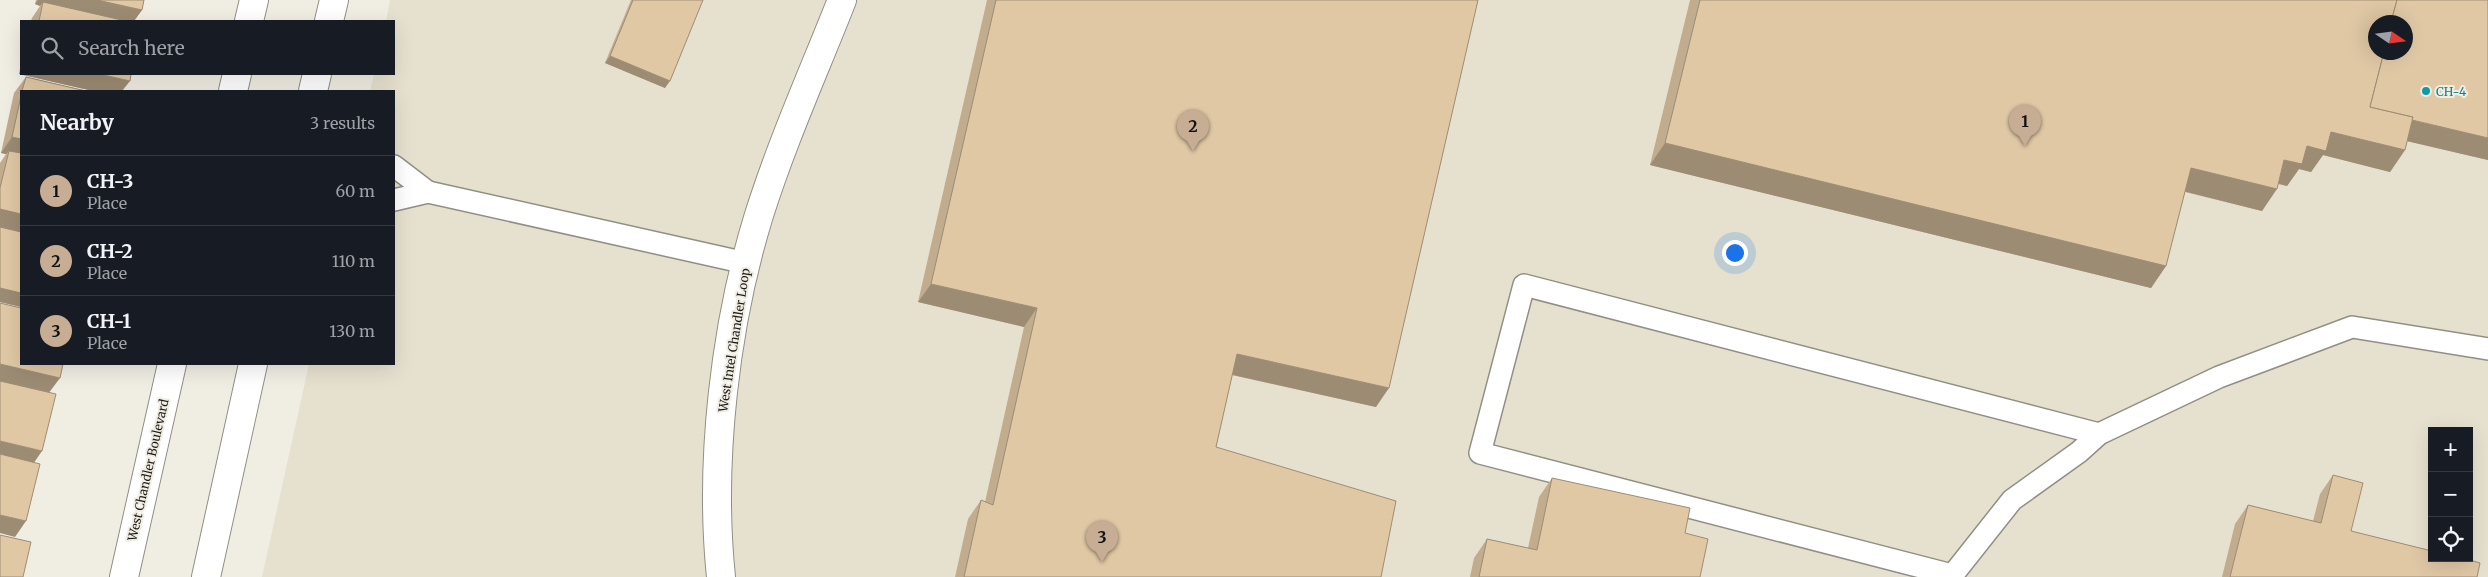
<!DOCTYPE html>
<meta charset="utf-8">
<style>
:root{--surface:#171b24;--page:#20242c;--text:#f1f3f6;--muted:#9ea1a6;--line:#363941;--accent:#c7ad93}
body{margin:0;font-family:Merriweather,serif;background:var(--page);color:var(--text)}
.controls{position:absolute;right:15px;bottom:15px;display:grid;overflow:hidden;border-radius:0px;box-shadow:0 5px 20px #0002}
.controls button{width:45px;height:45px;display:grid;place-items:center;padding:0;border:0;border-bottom:1px solid var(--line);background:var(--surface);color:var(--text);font:25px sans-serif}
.compass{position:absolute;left:2368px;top:15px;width:45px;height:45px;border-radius:50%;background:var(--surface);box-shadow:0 5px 20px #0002;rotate:103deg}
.you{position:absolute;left:1734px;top:252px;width:18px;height:18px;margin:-12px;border:4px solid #fff;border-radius:50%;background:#1a73e8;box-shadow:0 0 0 8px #1a73e833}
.badge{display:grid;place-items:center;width:32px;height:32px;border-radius:50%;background:var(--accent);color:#111;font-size:16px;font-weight:700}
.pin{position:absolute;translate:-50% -41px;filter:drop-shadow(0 1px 2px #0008)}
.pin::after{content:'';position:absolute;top:26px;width:18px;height:15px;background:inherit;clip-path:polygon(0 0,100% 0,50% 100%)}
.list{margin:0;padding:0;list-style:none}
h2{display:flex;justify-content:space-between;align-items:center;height:65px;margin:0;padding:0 20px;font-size:21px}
h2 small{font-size:16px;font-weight:400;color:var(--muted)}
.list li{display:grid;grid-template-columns:32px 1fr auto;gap:15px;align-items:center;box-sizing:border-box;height:70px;padding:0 20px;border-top:1px solid var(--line)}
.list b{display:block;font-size:19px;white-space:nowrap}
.list p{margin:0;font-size:16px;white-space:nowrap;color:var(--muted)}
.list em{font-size:16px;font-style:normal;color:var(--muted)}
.icon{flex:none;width:28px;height:28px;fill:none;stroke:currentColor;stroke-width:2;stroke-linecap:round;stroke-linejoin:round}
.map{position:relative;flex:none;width:2488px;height:577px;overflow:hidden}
.search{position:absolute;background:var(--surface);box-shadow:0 5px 20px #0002;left:20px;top:20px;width:375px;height:55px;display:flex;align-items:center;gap:12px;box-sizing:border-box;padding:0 18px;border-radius:0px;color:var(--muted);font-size:19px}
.panel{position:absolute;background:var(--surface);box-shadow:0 5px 20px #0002;left:20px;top:90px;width:375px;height:275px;border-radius:0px}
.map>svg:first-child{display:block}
.built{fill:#e6e1cf;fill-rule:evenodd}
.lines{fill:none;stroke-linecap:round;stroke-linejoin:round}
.lane-casing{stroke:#918f85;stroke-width:24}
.street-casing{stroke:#918f85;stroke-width:30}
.secondary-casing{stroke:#918f85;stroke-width:30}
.lane{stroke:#fff;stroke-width:21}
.street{stroke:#fff;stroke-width:28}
.secondary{stroke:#fff;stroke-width:28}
.wall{fill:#c1ac8e}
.shaded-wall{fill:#9d8c74}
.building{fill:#e0c8a5;stroke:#9d8c74}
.culture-dot{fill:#0f9aa8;stroke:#f0ede3;stroke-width:2}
.labels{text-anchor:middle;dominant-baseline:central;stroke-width:4;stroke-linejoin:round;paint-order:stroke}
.culture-label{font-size:12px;fill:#0d838f;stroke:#f0ede3;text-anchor:start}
.street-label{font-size:12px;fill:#1d1c18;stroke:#f0ede3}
</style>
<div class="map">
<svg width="2488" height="577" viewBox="0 0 2488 577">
<rect width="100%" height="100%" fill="#f0ede3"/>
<path class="built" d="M390,0H2488V577H262L309,364H394V91H370L374,74H394V21H386ZM2376,22H2406V52H2376ZM2432,431H2469V558H2432Z"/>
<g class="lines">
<defs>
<g id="lane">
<polyline points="394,166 428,192"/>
<polyline points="394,200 428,192 746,263"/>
<polyline points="1952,575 1480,453 1524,285 2099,434"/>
<polyline points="1951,577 2012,500 2079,452 2099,434 2219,377 2352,327 2488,349"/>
</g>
<path id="street" d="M721,577C709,462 725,325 759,215C782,142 814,71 842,0"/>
<g id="secondary">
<polyline points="249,21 254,0"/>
<polyline points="329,21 334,0"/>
<polyline points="233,91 237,74"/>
<polyline points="313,91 317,74"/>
<polyline points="124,577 172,364"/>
<polyline points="206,577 253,364"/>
</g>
</defs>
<use href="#lane" class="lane-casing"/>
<use href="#street" class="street-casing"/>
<use href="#secondary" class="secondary-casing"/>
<use href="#lane" class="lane"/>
<use href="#street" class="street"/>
<use href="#secondary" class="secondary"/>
</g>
<g class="wall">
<polygon points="36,0 144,0 142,10 134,21 31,21 32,18 40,6 35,4"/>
<polygon points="631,0 703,0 665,88 605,63"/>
<polygon points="987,0 1478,0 1376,407 1232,375 1216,447 1381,577 955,577 968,519 981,500 985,502 1024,327 918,302"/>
<polygon points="1690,0 2488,0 2488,160 2407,141 2405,150 2390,172 2323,155 2311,172 2299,169 2287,186 2278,184 2262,211 2185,192 2166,266 2151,288 1650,165"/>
<polygon points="21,63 21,74 122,91 93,91 19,74"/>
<polygon points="26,77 86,91 21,91 21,307 0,302 0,163 6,154 1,153 14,93"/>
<polygon points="2333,475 2351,531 2477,577 2222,577 2235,524 2248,505 2313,521 2320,494"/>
<polygon points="1552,478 1685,533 1700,577 1470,577 1474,558 1487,539 1528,548 1539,497"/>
</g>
<g class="shaded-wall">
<polygon points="38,0 97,0 142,10 134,21 107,21 43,2 40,6 35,4"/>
<polygon points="610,56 670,81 665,88 605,63"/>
<polygon points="21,70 21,74 99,74 130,81 122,91 93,91 19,74"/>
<polygon points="2368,110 2488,138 2488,160 2355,129"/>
<polygon points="2331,132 2405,150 2390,172 2323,155 2311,172 2299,169 2287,186 2269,181 2284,160"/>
<polygon points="12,137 21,139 21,158 9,151 6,154 1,153"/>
<polygon points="1665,143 2166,266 2151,288 1650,165"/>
<polygon points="2191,168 2277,189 2262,211 2175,189"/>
<polygon points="0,209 21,214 21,233 0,228"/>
<polygon points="931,284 1037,308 1024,327 918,302"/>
<polygon points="0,288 21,293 21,307 0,302"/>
<polygon points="1237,354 1389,388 1376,407 1224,373"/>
<polygon points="0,364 60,378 48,394 0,383"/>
<polygon points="0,441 42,451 31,467 0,460"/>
<polygon points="0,515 26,521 15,537 0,533"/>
</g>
<g class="building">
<polygon points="97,0 144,0 142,10"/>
<polygon points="633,0 703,0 670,81 610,56"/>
<polygon points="996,0 1478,0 1389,388 1237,354 1216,447 1396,501 1381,577 964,577 981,500 993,505 1037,308 931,284"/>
<polygon points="1700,0 2397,0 2391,22 2376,22 2376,52 2384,52 2370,107 2413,117 2405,150 2331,132 2326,151 2307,146 2302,164 2284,160 2277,189 2191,168 2166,266 1665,143"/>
<polygon points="2397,0 2488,0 2488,138 2412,120 2413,117 2370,107 2384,52 2406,52 2406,22 2391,22"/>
<polygon points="43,2 126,21 39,21"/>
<polygon points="99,74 131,74 130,81"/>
<polygon points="26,77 86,91 22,91"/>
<polygon points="21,96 21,139 12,137"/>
<polygon points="9,151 21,153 21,214 0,209 0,188"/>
<polygon points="0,227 21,232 21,293 0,288"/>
<polygon points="0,303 21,308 21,364 63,364 60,378 0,364"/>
<polygon points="0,381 56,394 42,451 0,441"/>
<polygon points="0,454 40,464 26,521 0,515"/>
<polygon points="2333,475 2363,483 2351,531 2432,551 2432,558 2463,558 2480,563 2477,577 2230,577 2248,505 2321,523"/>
<polygon points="1552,478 1690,508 1685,533 1708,539 1700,577 1479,577 1487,539 1537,550"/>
<polygon points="0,535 31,542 23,577 0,577"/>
</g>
<circle class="culture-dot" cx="2426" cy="91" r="5"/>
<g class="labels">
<g class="culture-label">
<text x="2436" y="91">CH-4</text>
</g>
<g class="street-label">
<text transform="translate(734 340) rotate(-81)">West Intel Chandler Loop</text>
<text transform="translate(148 470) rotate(-77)">West Chandler Boulevard</text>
</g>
</g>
</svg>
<div class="controls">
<button>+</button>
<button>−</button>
<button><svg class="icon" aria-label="locate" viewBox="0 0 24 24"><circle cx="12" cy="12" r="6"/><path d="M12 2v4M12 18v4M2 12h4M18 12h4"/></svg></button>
</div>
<svg class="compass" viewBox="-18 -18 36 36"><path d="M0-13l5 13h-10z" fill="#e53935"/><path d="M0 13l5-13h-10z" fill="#9ea1a6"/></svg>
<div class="you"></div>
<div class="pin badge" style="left:2025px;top:146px">1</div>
<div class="pin badge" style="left:1193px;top:151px">2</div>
<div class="pin badge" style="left:1102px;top:562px">3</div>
<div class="search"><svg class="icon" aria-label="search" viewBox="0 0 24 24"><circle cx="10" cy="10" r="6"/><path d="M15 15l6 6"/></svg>Search here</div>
<section class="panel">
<h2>Nearby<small>3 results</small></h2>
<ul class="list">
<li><span class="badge">1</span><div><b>CH-3</b><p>Place</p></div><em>60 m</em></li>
<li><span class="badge">2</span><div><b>CH-2</b><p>Place</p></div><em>110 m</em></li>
<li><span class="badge">3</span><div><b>CH-1</b><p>Place</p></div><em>130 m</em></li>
</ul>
</section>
</div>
